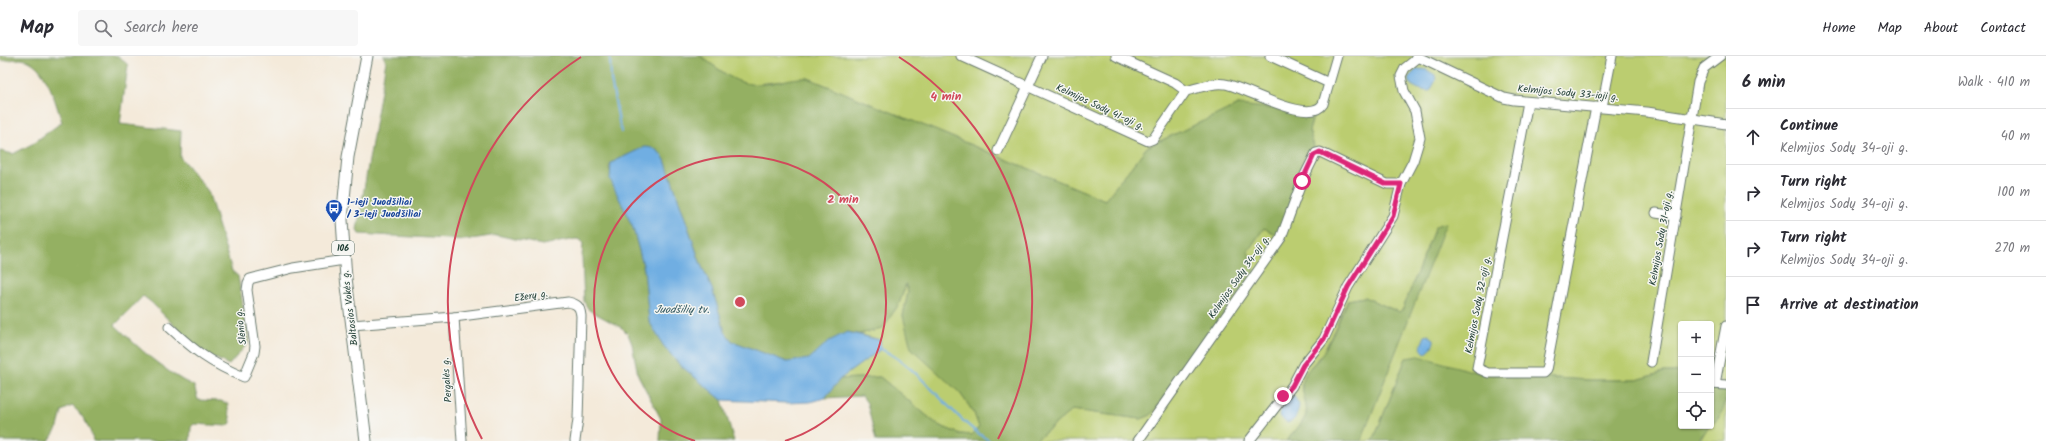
<!DOCTYPE html>
<meta charset="utf-8">
<style>
:root{--surface:#fff;--page:#f7f7f7;--text:#2b2b33;--muted:#7c7c81;--line:#e1e1e2}
body{margin:0;font-family:Kalam,sans-serif;background:var(--page);color:var(--text)}
.controls{position:absolute;right:12px;bottom:12px;display:grid;overflow:hidden;border-radius:4px;box-shadow:0 1px 3px #0004}
.controls button{width:36px;height:36px;display:grid;place-items:center;padding:0;border:0;border-bottom:1px solid var(--line);background:var(--surface);color:var(--text);font:20px sans-serif}
.stop{position:absolute;width:12px;height:12px;margin:-9px;border:3px solid #db2777;border-radius:50%;background:#fff}
.stop.end{background:#db2777;border-color:#fff;box-shadow:0 1px 4px #0008}
.list{margin:0;padding:0;list-style:none}
h2{display:flex;justify-content:space-between;align-items:center;height:52px;margin:0;padding:0 16px;font-size:17px}
h2 small{font-size:13px;font-weight:400;color:var(--muted)}
.list li{display:grid;grid-template-columns:26px 1fr auto;gap:12px;align-items:center;box-sizing:border-box;height:56px;padding:0 16px;border-top:1px solid var(--line)}
.list b{display:block;font-size:15px;white-space:nowrap}
.list p{margin:0;font-size:13px;white-space:nowrap;color:var(--muted)}
.list em{font-size:13px;font-style:normal;color:var(--muted)}
.icon{flex:none;width:22px;height:22px;fill:none;stroke:currentColor;stroke-width:2;stroke-linecap:round;stroke-linejoin:round}
.map{position:relative;flex:none;width:1726px;height:385px;overflow:hidden}
header{display:flex;align-items:center;gap:24px;box-sizing:border-box;height:56px;padding:0 20px;background:var(--surface);border-bottom:1px solid var(--line)}
header strong{font-size:19px}
nav{display:flex;gap:22px;margin-inline-start:auto;font-size:14px}
.search{width:280px;height:36px;background:var(--page);display:flex;align-items:center;gap:10px;box-sizing:border-box;padding:0 14px;border-radius:4px;color:var(--muted);font-size:15px}
main{display:flex}
aside{flex:1;background:var(--surface)}
.map>svg:first-child{display:block}
.green{fill:#bbcd70;stroke:#6d8552}
.forest{fill:#94b062;stroke:#5a764b}
.water{fill:#70aee2;stroke:#48768b}
.lines{fill:none;stroke-linecap:round;stroke-linejoin:round}
.stream{stroke:#70aee2;stroke-width:2}
.minor-casing{stroke:#6a7a6e;stroke-width:11}
.major-casing{stroke:#6a7a6e;stroke-width:13}
.minor{stroke:#fff;stroke-width:9}
.major{stroke:#fff;stroke-width:11}
.route{stroke:#db2777;stroke-width:5}
.ring{fill:none;stroke:#d1495b;stroke-width:2}
.labels{text-anchor:middle;dominant-baseline:central;stroke-width:3;stroke-linejoin:round;paint-order:stroke}
.shield{fill:#f6f6f2;stroke:#60746d;stroke-width:1}
.shield-label{font-size:9px;font-weight:bold;fill:#1f3d34}
.street-label{font-size:10px;fill:#1f3d34;stroke:#f6f6f2}
.transit-label{font-size:10px;font-weight:bold;fill:#164399;stroke:#f6f6f2;text-anchor:start}
.water-label{font-size:11px;font-style:italic;fill:#335960;stroke:#f6f6f2}
.centre{fill:#d1495b;stroke:#f6f6f2;stroke-width:2}
.ring-label{font-size:12px;text-anchor:middle;font-weight:bold;fill:#d1495b;stroke:#f6f6f2;stroke-width:3;stroke-linejoin:round;paint-order:stroke}
</style>
<header>
<strong>Map</strong>
<div class="search"><svg class="icon" aria-label="search" viewBox="0 0 24 24"><circle cx="10" cy="10" r="6"/><path d="M15 15l6 6"/></svg>Search here</div>
<nav><a>Home</a><a>Map</a><a>About</a><a>Contact</a></nav>
</header>
<main>
<div class="map">
<svg width="1726" height="385" viewBox="0 0 1726 385">
<rect width="100%" height="100%" fill="#f6f6f2"/>
<filter id="ink" filterUnits="userSpaceOnUse"><feTurbulence type="fractalNoise" baseFrequency=".025" numOctaves="2"/><feDisplacementMap in="SourceGraphic" scale="8" xChannelSelector="R" yChannelSelector="G"/><feConvolveMatrix kernelMatrix="1 2 1 2 8 2 1 2 1" color-interpolation-filters="sRGB"/></filter>
<filter id="wash" filterUnits="userSpaceOnUse"><feTurbulence type="fractalNoise" baseFrequency=".012" numOctaves="4" result="noise"/><feDisplacementMap in="SourceGraphic" scale="16" xChannelSelector="R" yChannelSelector="G"/><feGaussianBlur stdDeviation="0.9" result="paint"/><feColorMatrix in="noise" values="0 0 0 0 0 0 0 0 0 0 0 0 0 0 0 0 0 1.4 0 .05"/><feComposite in="paint" operator="in"/></filter>
<g filter="url(#wash)">
<rect width="100%" height="100%" fill="#f4eada"/>
<g class="green">
<path d="M700,0H1726V331L1713,316H1711V268H1681V316H1664L1637,324H1589L1482,318L1406,302L1373,385H1361L1445,168H1440L1435,171L1403,253L1399,256L1364,241L1348,244L1323,298L1311,310L1301,330C1304,340 1309,352 1305,362C1303,368 1291,378 1287,385H1035L1072,354L1141,363L1151,359L1248,195L1264,172L1279,181L1314,90L1309,75L1314,58L1238,49L1147,91L1105,144L808,22L748,29L737,26Z"/>
<polygon points="906,228 908,236 903,260 945,321 960,337 974,357 979,371 973,379 960,378 938,369 880,321 840,323 881,293 880,284 859,278 882,273 899,248"/>
<polygon points="1726,344 1726,385 1700,385 1707,372 1718,363"/>
</g>
<g class="forest">
<path d="M0,0H118L128,9L120,68L181,75L180,101L208,135L232,215L238,220L249,286L229,309L198,294L151,246L143,240L115,269C139,292 164,316 194,330L198,344L221,345L228,348C227,355 231,360 231,367L227,370L194,368L191,371L190,385H93C91,373 82,357 72,350L62,355L58,371L49,385H0V95L13,98L32,88L62,66C55,46 46,5 21,3C15,3 8,4 2,5L0,4Z"/>
<path d="M383,0H700C727,18 737,33 772,27C784,25 796,21 808,22L1105,144L1147,91L1238,49L1314,57L1309,75L1314,90L1280,181L1264,172L1248,195L1255,215L1151,359L1141,363L1072,354L1035,385H876L867,347L862,340L825,342L840,323L880,321L938,369L960,378L972,379L979,371L974,357L960,337L911,292L903,260L908,236L906,228L899,248L882,273L859,278L847,276L809,303L799,305L787,306L732,285L725,276L712,233L701,209L665,104L644,91L611,107L609,112L633,172L644,213L649,265L663,289L679,308L722,344L734,385H660L661,363L638,319L632,288L628,278L622,272L589,254L584,246L582,201L583,188L581,184L576,183L542,189L497,179L465,184L359,178L357,174L386,5Z"/>
<path d="M1446,167L1361,385H1287C1292,377 1300,371 1304,363C1312,350 1297,335 1304,321C1308,311 1318,306 1323,297C1333,281 1340,261 1348,244L1364,241L1399,256L1403,253L1435,171L1440,168Z"/>
<polygon points="1419,300 1482,318 1589,324 1637,324 1664,316 1681,316 1681,370 1710,370 1700,382 1700,385 1373,385 1406,302"/>
<path d="M1711,316H1713L1714,330L1726,331C1726,347 1724,359 1711,369Z"/>
</g>
<g class="water">
<path d="M1422,13L1427,14L1435,19L1436,24L1430,35C1421,35 1410,31 1408,22L1416,14Z"/>
<path d="M644,91C654,91 660,95 665,104L701,209L712,233L725,276L732,285L787,306L809,303L829,285L847,276L880,284L881,293L840,323L825,342L810,346L786,347L722,344L679,308L663,289L649,265L644,213L633,172L610,123L611,107Z"/>
<path d="M1428,279L1434,283C1435,288 1429,296 1425,298L1420,292L1425,280Z"/>
<path d="M1294,340L1299,349C1298,357 1296,365 1287,367L1279,360L1281,350L1289,341Z"/>
</g>
<g class="lines">
<g class="stream">
<polyline points="610,0 611,24 621,76"/>
<path d="M879,292C923,312 949,361 990,385"/>
</g>
</g>
</g>
<g filter="url(#ink)">
<g class="lines">
<defs>
<g id="minor">
<path d="M961,0L1148,85L1153,83L1186,35C1198,32 1213,26 1225,28C1246,31 1309,70 1323,48L1337,0"/>
<polyline points="1116,0 1175,27 1186,35"/>
<polyline points="1270,0 1329,27"/>
<polyline points="1416,0 1504,42 1514,44 1647,56 1726,68"/>
<polyline points="1528,46 1477,312 1488,317 1543,317 1546,314 1596,51"/>
<polyline points="1602,51 1612,0"/>
<polyline points="998,95 1042,0"/>
<polyline points="1656,157 1676,160"/>
<polyline points="454,261 462,385"/>
<path d="M352,269L454,261L568,246C577,248 580,250 581,260L578,363L575,385"/>
<path d="M169,271C195,295 210,307 244,321L254,297L255,290L247,234L248,227L250,223L293,212L344,204"/>
<polyline points="1651,306 1698,26 1704,12 1720,0"/>
<polyline points="1711,328 1726,329"/>
<polyline points="1715,328 1726,270"/>
<polyline points="1138,385 1281,182 1302,125 1316,97 1320,96 1387,128 1401,128"/>
<polyline points="1249,385 1292,330 1303,309 1324,283 1348,231 1393,160 1401,128 1413,105 1420,82 1415,55 1404,35 1401,20 1405,12 1419,1"/>
</g>
<polyline id="major" points="366,385 346,222 342,164 348,101 367,0"/>
</defs>
<use href="#minor" class="minor-casing"/>
<use href="#major" class="major-casing"/>
<use href="#minor" class="minor"/>
<use href="#major" class="major"/>
</g>
</g>
<g class="lines" filter="url(#ink)">
<polyline class="route" points="1283,340 1292,330 1303,309 1324,283 1348,231 1393,160 1401,128 1386,128 1320,96 1314,99 1302,125"/>
</g>
<g class="ring">
<path d="M695 385A146 146 0 1 1 785 385"/>
<path d="M482 383A292 292 0 0 1 581 1M899 1A292 292 0 0 1 998 383"/>
</g>
<defs>
<symbol id="bus-pin" viewBox="-11 -11 22 30"><path d="M0 17L-7.5 6A9.5 9.5 0 1 1 7.5 6Z" fill="#1a4fb4" stroke="#f6f6f2"/><path d="M-5-6H5V4H4V6H2V4H-2V6H-4V4H-5ZM-3.5-4V0h7V-4ZM-3.5 1.2v1.5H-2V1.2ZM2 1.2v1.5H3.5V1.2Z" fill="#fff"/></symbol>
</defs>
<g fill-rule="evenodd">
<use href="#bus-pin" x="324" y="142" width="20" height="27"/>
</g>
<g class="labels">
<rect class="shield" x="332" y="185" width="22" height="14" rx="3"/>
<g class="shield-label">
<text x="343" y="192">106</text>
</g>
<g class="street-label">
<text transform="translate(1568 37) rotate(5)">Kelmijos Sodų 33-ioji g.</text>
<text transform="translate(1100 51) rotate(25)">Kelmijos Sodų 41-oji g.</text>
<text transform="translate(1661 182) rotate(-80)">Kelmijos Sodų 31-oji g.</text>
<text transform="translate(1239 221) rotate(-55)">Kelmijos Sodų 34-oji g.</text>
<text transform="translate(531 240) rotate(-9)">Ežerų g.</text>
<text transform="translate(1478 249) rotate(-79)">Kelmijos Sodų 32-oji g.</text>
<text transform="translate(350 252) rotate(-97)">Baltosios Vokės g.</text>
<text transform="translate(241 271) rotate(-97)">Slėnio g.</text>
<text transform="translate(447 324) rotate(-94)">Pergalės g.</text>
</g>
<g class="transit-label">
<text x="347" y="146">1-ieji Juodšiliai<tspan x="347" dy="12">/ 3-ieji Juodšiliai</tspan></text>
</g>
<g class="water-label">
<text x="682" y="254">Juodšilių tv.</text>
</g>
</g>
<circle cx="740" cy="246" r="6" class="centre"/>
<g class="ring-label">
<text x="946" y="44">4 min</text>
<text x="843" y="147">2 min</text>
</g>
</svg>
<div class="controls">
<button>+</button>
<button>−</button>
<button><svg class="icon" aria-label="locate" viewBox="0 0 24 24"><circle cx="12" cy="12" r="6"/><path d="M12 2v4M12 18v4M2 12h4M18 12h4"/></svg></button>
</div>
<div class="stop" style="left:1302px;top:125px"></div>
<div class="stop end" style="left:1283px;top:340px"></div>
</div>
<aside>
<h2>6 min<small>Walk · 410 m</small></h2>
<ul class="list">
<li><svg class="icon" aria-label="ahead" viewBox="0 0 24 24"><path d="M12 20V5M6 11l6-6 6 6"/></svg><div><b>Continue</b><p>Kelmijos Sodų 34-oji g.</p></div><em>40 m</em></li>
<li><svg class="icon" aria-label="right" viewBox="0 0 24 24"><path d="M7 20v-9h11M14 6l5 5-5 5"/></svg><div><b>Turn right</b><p>Kelmijos Sodų 34-oji g.</p></div><em>100 m</em></li>
<li><svg class="icon" aria-label="right" viewBox="0 0 24 24"><path d="M7 20v-9h11M14 6l5 5-5 5"/></svg><div><b>Turn right</b><p>Kelmijos Sodų 34-oji g.</p></div><em>270 m</em></li>
<li><svg class="icon" aria-label="arrive" viewBox="0 0 24 24"><path d="M6 21V4h12l-3 4 3 4H6"/></svg><div><b>Arrive at destination</b></div></li>
</ul>
</aside>
</main>
